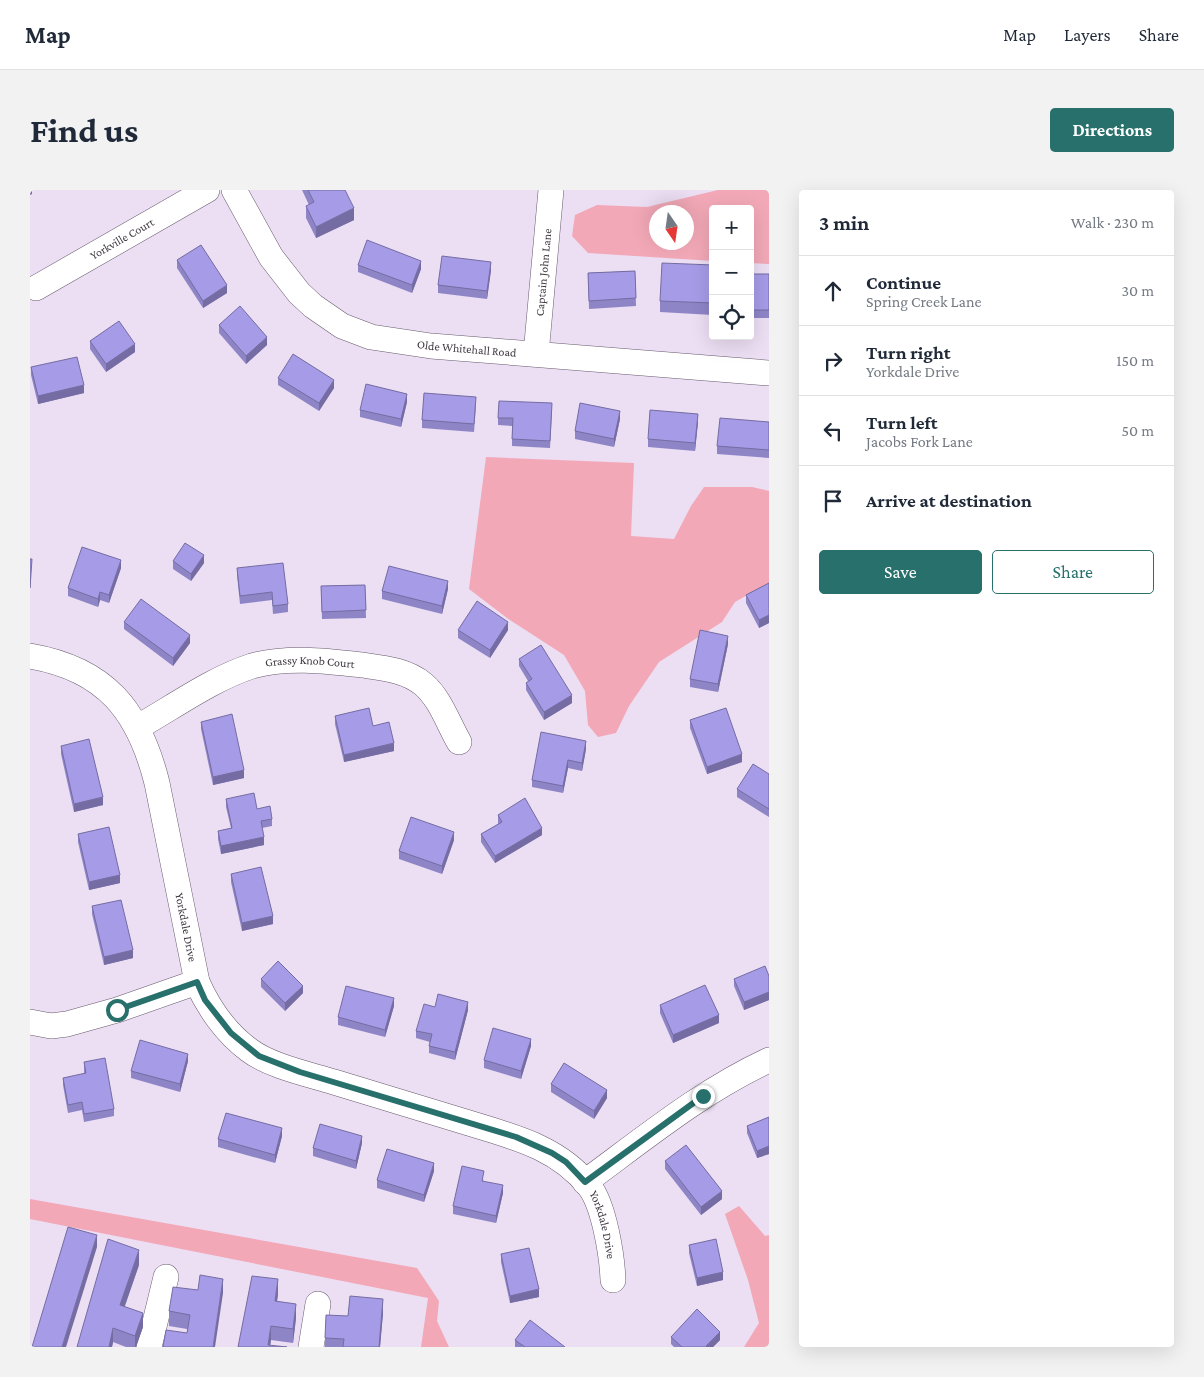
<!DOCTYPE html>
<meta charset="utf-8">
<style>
:root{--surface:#fff;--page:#f2f2f3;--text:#1f2937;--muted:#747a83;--line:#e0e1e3;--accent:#27706b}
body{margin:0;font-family:"Crimson Pro",serif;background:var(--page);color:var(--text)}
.controls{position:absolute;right:15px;top:15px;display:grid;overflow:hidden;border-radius:5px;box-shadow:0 5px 20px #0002}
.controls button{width:45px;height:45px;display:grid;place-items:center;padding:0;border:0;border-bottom:1px solid var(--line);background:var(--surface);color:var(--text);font:25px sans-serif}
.compass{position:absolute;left:619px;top:15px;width:45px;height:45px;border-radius:50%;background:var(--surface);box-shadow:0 5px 20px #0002;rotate:167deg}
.stop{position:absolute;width:15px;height:15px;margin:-11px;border:4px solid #27706b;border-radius:50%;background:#fff}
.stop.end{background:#27706b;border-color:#fff;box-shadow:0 1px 5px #0008}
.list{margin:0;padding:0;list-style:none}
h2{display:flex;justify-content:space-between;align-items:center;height:65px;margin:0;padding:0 20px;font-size:21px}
h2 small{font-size:16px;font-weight:400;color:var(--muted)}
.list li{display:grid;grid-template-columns:32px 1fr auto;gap:15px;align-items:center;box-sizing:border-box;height:70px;padding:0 20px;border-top:1px solid var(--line)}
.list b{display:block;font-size:19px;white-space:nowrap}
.list p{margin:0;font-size:16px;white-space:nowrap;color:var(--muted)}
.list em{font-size:16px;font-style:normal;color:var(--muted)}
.actions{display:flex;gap:10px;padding:15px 20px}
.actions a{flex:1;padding:11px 0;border:1px solid var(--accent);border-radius:5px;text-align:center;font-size:18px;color:var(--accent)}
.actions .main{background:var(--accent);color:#fff}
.icon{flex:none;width:28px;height:28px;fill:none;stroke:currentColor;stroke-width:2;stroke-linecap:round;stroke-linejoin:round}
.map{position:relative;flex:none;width:739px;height:1157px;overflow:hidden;border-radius:5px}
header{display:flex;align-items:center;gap:30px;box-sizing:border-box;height:70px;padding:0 25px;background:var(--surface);border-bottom:1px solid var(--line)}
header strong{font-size:24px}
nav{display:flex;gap:28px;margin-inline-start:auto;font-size:18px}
.intro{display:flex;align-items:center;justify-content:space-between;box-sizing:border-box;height:120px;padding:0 30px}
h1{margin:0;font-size:35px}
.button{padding:12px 22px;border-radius:5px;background:var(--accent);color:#fff;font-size:18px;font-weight:700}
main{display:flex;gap:30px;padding:0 30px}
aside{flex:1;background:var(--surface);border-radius:5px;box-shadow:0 5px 20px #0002}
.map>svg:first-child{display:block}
.green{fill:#f2a8b7;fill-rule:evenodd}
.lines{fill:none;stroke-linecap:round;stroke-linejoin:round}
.minor-casing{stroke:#675b6d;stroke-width:26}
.minor{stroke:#fff;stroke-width:25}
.wall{fill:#8e85c7}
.shaded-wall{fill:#746ca2}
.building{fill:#a59be7;stroke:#746ca2}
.route{stroke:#27706b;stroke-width:6}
.labels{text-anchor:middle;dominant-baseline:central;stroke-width:5;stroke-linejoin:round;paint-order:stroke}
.street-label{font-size:12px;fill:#3f3941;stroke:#fff}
</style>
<header>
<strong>Map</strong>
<nav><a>Map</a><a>Layers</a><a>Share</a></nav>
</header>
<div class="intro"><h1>Find us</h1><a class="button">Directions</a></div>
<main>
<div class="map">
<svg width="739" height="1157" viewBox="0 0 739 1157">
<rect width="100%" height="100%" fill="#ecdef3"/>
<g class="green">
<path d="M688,0H739V74L720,73V19H683V71L558,63L542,46L545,25L567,15L617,17ZM656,22V52H626V22Z"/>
<polygon points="456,267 604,273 601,346 644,349 661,316 674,297 722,297 739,301 739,393 705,412 692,432 629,472 599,516 586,543 568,547 558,535 555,501 534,465 477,428 439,399"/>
<polygon points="0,1009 387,1078 409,1111 407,1131 419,1157 391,1157 398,1108 0,1029"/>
<polygon points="709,1016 735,1046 739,1045 739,1157 714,1157 729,1133 718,1090 695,1024"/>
</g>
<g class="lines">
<defs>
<g id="minor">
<path id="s1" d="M204,0L241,67L269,103L283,116L312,136L341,147L401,156L739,183"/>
<path id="s2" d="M6,98L177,0"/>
<path id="s3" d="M506,164L521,0"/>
<path id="s4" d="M0,466C76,479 109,521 127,593L167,792C178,817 196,843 219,860C240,876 278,884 304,892C353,907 402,922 452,937C492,949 531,961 559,996C574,1015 582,1065 583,1090"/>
<path id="s5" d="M108,537C145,516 182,489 222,476C257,466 297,471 332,475C353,478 376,480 393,494C410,508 418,533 429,552"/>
<polyline points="0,832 21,836 37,834 87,820 167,792"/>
<path d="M555,992C615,948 672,901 739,870"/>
<polyline points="119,1157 136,1087"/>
<polyline points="281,1157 288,1114"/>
</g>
</defs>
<use href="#minor" class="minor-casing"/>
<use href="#minor" class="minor"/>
</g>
<g class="wall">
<polygon points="272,0 315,0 324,30 286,48 276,28 276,16 279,15"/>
<polygon points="147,70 197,103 173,118 147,78"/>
<polygon points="328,75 391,79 382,103 328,82"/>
<polygon points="683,75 683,125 630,122 630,111"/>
<polygon points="461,80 457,109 408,103 408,95"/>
<polygon points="605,81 606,116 559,119 558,83"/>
<rect x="720" y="84" width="19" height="44"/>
<polygon points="189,135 237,155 216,174 189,143"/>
<polygon points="60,151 105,162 76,182 60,159"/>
<polygon points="1,177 54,203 8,214 1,185"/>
<polygon points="248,188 304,198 289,221 248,195"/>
<polygon points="377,212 371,237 330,227 330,220"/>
<polygon points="446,215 444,242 392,238 392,230"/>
<polygon points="522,221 520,258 482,256 482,236 468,235 468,228"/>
<polygon points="590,229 584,257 545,249 545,241"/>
<polygon points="668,232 665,261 618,257 618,249"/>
<polygon points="739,232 739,268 687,264 687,256"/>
<polygon points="143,371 174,373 161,391 143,379"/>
<polygon points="91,378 79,413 70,410 68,417 38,406 38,398"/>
<polygon points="207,378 258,414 258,422 243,424 242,410 210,414 207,385"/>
<polygon points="739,393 739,433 729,438 716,413 716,405"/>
<polygon points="335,395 336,428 292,429 291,396"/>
<polygon points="418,399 412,424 352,409 352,401"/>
<polygon points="94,432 160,453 143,476 94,439"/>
<polygon points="428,440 478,440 460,468 428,448"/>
<polygon points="698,454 688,502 660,497 660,489"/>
<polygon points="489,469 542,513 514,530 496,500 496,493 498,491 489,476"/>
<polygon points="305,526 364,561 314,572 305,534"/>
<polygon points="660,530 712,572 677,584 660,538"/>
<polygon points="171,532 214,588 183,595 171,539"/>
<polygon points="31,556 73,615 44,622 31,564"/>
<polygon points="556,559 552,581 538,578 533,603 502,597 502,590"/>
<polygon points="739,584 739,627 707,607 707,599"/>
<polygon points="196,609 242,629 242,636 232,638 234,655 191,664 188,649 188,641 201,638 196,617"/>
<polygon points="468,625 512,645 465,673 451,652 451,644 468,634"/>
<polygon points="48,644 90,693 59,700 48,652"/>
<polygon points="424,650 412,684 369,669 369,661"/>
<polygon points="201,684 243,734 212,741 201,692"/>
<polygon points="62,716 103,768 74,775 62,724"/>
<polygon points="739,786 739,810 714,820 704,796 704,789"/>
<polygon points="231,789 273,803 255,821 231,797"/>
<polygon points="630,815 689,833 643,853 630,823"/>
<polygon points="364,816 355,847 308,835 308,827"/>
<polygon points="405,817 438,820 425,870 399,863 399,856 400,852 386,848 386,841"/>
<polygon points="501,856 491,889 454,878 454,870"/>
<polygon points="158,871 150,902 101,888 101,881"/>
<polygon points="54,872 84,919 84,926 54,932 52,920 38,923 33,895 33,888 54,884"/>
<polygon points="521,894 577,908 564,929 521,902"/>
<polygon points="739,927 739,964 727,968 717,943 717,936"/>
<polygon points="252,946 245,973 188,957 188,949"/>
<polygon points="332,953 326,979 283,966 283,958"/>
<polygon points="635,971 692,1009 671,1025 635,979"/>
<polygon points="404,981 394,1012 347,998 347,990"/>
<polygon points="454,989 453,991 473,1003 466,1033 423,1024 423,1016"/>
<polygon points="659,1055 693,1090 667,1096 659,1063"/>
<polygon points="471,1064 509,1107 480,1113 471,1072"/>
<polygon points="109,1075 95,1116 113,1137 106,1157 96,1157 83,1152 82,1157 47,1157"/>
<polygon points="168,1100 193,1103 157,1143 157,1139 139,1136 139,1121"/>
<polygon points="248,1104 247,1111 266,1128 263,1153 241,1150 240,1155 208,1157"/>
<polygon points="353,1123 350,1157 295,1157 295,1148 318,1126"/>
<polygon points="641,1147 690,1150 683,1157 644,1157 641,1154"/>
<polygon points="485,1150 535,1157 485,1157"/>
</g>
<g class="shaded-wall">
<polygon points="0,0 2,0 2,4 0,5"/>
<polygon points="324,18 324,30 286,48 286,37"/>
<polygon points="391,71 391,79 382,103 382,95"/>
<polygon points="461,72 461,80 457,109 457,101"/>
<polygon points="197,95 197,103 173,118 173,111"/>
<polygon points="237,147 237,155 216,174 216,166"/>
<polygon points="105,154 105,162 76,182 76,174"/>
<polygon points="304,190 304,198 289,221 289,213"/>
<polygon points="54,195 54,203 8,214 8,206"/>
<polygon points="377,204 377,212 371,237 371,229"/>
<polygon points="590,221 590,229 584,257 584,249"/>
<polygon points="668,224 668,232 665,261 665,253"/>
<polygon points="174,365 174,373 161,391 161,384"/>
<polygon points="91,370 91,378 79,413 79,405"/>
<polygon points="418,391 418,399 412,424 412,416"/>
<polygon points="70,402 70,410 68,417 68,409"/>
<polygon points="739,425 739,433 729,438 729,430"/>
<polygon points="478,432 478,440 460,468 460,460"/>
<polygon points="160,445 160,453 143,476 143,468"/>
<polygon points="698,446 698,454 688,502 688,494"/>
<polygon points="542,505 542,513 514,530 514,522"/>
<polygon points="556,551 556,559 552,581 552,573"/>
<polygon points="364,553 364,561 314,572 314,565"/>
<polygon points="712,564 712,572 677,584 677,577"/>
<polygon points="538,570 538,578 533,603 533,596"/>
<polygon points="214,580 214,588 183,595 183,587"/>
<polygon points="73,607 73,615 44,622 44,614"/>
<polygon points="512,638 512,645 465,673 465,666"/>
<polygon points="424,642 424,650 412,684 412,676"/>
<polygon points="234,647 234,655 191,664 191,656"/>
<polygon points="90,685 90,693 59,700 59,692"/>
<polygon points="243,726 243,734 212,741 212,733"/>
<polygon points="103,760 103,768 74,775 74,767"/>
<polygon points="273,796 273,803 255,821 255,813"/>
<polygon points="739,802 739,810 714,820 714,812"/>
<polygon points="364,808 364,816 355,847 355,840"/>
<polygon points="438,812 438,820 425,870 425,862"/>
<polygon points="689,825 689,833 643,853 643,845"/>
<polygon points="501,849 501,856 491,889 491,881"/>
<polygon points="158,864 158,871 150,902 150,894"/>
<polygon points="577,900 577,908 564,929 564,921"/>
<polygon points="252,938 252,946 245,973 245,965"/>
<polygon points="332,946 332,953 326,979 326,971"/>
<polygon points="739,956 739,964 727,968 727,961"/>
<polygon points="404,973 404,981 394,1012 394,1005"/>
<polygon points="473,995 473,1003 466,1033 466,1026"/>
<polygon points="692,1001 692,1009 671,1025 671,1017"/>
<polygon points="67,1045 67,1057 36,1157 32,1157"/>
<polygon points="109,1060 109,1075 90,1129 90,1115"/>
<polygon points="693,1082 693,1090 667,1096 667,1088"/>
<polygon points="193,1089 193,1103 185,1157 183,1157"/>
<polygon points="248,1089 248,1104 245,1125 245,1111"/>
<polygon points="509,1099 509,1107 480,1113 480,1106"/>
<polygon points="353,1109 353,1123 350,1157 349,1157"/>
<polygon points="266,1114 266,1128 263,1153 263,1139"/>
<polygon points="113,1123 113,1137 106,1157 105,1157 105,1146"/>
<polygon points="241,1136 241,1150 240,1157 238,1157"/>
<polygon points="83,1138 83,1152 82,1157 79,1157"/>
<polygon points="690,1142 690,1150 683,1157 676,1157"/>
</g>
<g class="building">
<polygon points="278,0 315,0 324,18 286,37 276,16 284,12"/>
<polygon points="337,50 391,71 382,95 328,75"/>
<polygon points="171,55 197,95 173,111 147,70"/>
<polygon points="412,66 461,72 457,101 408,95"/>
<polygon points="632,73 683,75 683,113 630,111"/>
<polygon points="605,81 606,108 559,111 558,83"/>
<rect x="720" y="84" width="19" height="36"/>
<polygon points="210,116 237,147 216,166 189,135"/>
<polygon points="89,131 105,154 76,174 60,151"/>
<polygon points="263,164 304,190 289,213 248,188"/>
<polygon points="47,167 54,195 8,206 1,177"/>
<polygon points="336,194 377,204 371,229 330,220"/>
<polygon points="394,203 446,207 444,234 392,230"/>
<polygon points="469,211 522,213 520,251 482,249 483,228 468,228"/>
<polygon points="550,213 590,221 584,249 545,241"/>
<polygon points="620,220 668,224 665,253 618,249"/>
<polygon points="690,228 739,232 739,260 687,256"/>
<polygon points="155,353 174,365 161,384 143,371"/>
<polygon points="52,357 91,370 79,405 70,402 68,409 38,398"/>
<polygon points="0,369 2,369 0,398"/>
<polygon points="253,373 258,414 243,416 242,402 210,406 207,378"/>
<polygon points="359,376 418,391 412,416 352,401"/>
<polygon points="739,393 739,425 729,430 716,405"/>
<polygon points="335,395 336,420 292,422 291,396"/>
<polygon points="111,409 160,445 143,468 94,432"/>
<polygon points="447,411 478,432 460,460 428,440"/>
<polygon points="670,440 698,446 688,494 660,489"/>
<polygon points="511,455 542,505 514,522 496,493 502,489 489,469"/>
<polygon points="339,518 343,536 359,532 364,553 314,565 305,526"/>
<polygon points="696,518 712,564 677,577 660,530"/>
<polygon points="202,524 214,580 183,587 171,532"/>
<polygon points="511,542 556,551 552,573 538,570 533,596 502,590"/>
<polygon points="59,549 73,607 44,614 31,556"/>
<polygon points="723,574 739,584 739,619 707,599"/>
<polygon points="224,603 227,619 240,616 242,629 231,631 234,647 191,656 188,641 202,638 196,609"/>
<polygon points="495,608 512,638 465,666 451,644 472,632 468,625"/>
<polygon points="381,627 424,642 412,676 369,661"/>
<polygon points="79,637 90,685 59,692 48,644"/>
<polygon points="231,677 243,726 212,733 201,684"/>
<polygon points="91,710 103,760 74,767 62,716"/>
<polygon points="248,771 273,796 255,813 231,789"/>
<polygon points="735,776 739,786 739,802 714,812 704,789"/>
<polygon points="675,795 689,825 643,845 630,815"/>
<polygon points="316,796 364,808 355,840 308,827"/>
<polygon points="408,804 438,812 425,862 399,856 402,844 386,841 394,814 405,817"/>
<polygon points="463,838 501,849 491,881 454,870"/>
<polygon points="110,850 158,864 150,894 101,881"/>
<polygon points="75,868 84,919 54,924 52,912 38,915 33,888 56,883 54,872"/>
<polygon points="534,873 577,900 564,921 521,894"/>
<polygon points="196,923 252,938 245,965 188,949"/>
<polygon points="739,927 739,956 727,961 717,936"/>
<polygon points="290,934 332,946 326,971 283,958"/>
<polygon points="656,955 692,1001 671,1017 635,971"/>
<polygon points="357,959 404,973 394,1005 347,990"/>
<polygon points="432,976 454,981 452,991 473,995 466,1026 423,1016"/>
<polygon points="38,1037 67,1045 32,1157 2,1157"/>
<polygon points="78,1049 109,1060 90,1115 113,1123 105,1146 83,1138 79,1157 47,1157"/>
<polygon points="686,1049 693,1082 667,1088 659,1055"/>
<polygon points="499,1058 509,1099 480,1106 471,1064"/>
<polygon points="170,1085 193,1089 183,1157 133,1157 136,1140 157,1143 160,1125 139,1121 143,1097 168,1100"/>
<polygon points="222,1086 248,1089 245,1111 266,1114 263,1139 241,1136 238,1155 257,1157 208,1157"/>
<polygon points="320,1106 353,1109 349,1157 313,1157 314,1149 295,1148 296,1125 318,1126"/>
<polygon points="667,1119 690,1142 676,1156 677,1157 652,1157 641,1147"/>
<polygon points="500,1130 535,1157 495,1157 485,1150"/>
</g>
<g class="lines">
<polyline class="route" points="87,820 167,792 175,810 201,843 229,866 270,882 486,947 522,963 536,972 555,992 673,906"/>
</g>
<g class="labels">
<g class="street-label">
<text stroke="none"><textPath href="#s2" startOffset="99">Yorkville Court</textPath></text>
<text stroke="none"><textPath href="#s3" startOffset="82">Captain John Lane</textPath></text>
<text stroke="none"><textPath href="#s1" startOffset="304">Olde Whitehall Road</textPath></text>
<text stroke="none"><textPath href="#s5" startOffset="188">Grassy Knob Court</textPath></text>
<text stroke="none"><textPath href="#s4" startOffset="340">Yorkdale Drive</textPath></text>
<text stroke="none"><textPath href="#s4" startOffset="894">Yorkdale Drive</textPath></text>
</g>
</g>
</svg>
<div class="controls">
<button>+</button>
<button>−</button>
<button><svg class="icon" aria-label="locate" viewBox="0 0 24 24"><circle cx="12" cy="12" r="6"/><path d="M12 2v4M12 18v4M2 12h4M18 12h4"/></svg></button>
</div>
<svg class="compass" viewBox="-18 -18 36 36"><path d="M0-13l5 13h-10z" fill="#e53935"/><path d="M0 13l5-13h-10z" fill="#747a83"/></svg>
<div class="stop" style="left:87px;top:820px"></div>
<div class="stop end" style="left:673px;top:906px"></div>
</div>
<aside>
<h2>3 min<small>Walk · 230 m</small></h2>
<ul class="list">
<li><svg class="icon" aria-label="ahead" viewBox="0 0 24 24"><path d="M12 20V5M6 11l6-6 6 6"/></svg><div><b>Continue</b><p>Spring Creek Lane</p></div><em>30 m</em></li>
<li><svg class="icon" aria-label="right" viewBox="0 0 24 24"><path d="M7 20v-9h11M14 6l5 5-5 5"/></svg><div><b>Turn right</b><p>Yorkdale Drive</p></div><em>150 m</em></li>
<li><svg class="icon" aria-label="left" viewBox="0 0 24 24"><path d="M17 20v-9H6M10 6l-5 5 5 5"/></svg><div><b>Turn left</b><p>Jacobs Fork Lane</p></div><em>50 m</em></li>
<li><svg class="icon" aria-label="arrive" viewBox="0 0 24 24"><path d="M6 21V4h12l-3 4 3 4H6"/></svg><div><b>Arrive at destination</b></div></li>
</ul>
<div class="actions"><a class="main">Save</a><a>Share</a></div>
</aside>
</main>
